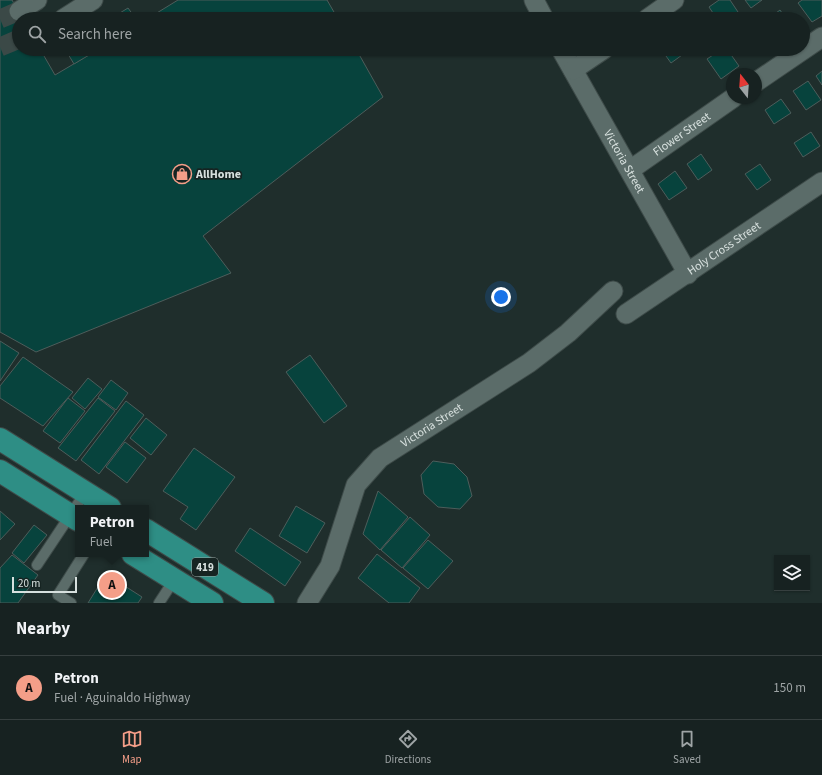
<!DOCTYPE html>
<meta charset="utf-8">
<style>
:root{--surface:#172221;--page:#202a2a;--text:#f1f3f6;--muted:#9ea4a5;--line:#363f3f;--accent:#f49e88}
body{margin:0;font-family:"Source Sans 3",sans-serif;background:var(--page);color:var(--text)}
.controls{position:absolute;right:12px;bottom:12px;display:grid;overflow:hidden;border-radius:0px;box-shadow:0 1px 3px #0004}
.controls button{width:36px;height:36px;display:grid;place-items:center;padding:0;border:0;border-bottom:1px solid var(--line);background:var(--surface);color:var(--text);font:20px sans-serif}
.compass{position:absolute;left:726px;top:68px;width:36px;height:36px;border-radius:50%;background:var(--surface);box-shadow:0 1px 3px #0004;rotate:343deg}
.scale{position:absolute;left:12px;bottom:10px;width:65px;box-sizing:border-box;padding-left:4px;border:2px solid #d7e0de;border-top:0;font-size:11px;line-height:14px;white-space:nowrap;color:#d7e0de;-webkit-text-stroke:3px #162422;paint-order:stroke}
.you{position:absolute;left:501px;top:297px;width:14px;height:14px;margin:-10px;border:3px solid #fff;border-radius:50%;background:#1a73e8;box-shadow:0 0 0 6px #1a73e833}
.badge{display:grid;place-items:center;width:26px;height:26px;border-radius:50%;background:var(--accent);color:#111;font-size:13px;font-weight:700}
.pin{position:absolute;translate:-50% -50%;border:2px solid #fff;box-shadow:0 1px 4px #0006}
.popup{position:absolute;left:75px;top:505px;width:74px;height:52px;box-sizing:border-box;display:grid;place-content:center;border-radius:0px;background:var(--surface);filter:drop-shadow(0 1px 3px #0005);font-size:13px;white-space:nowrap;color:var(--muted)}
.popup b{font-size:15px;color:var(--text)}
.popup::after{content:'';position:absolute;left:50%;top:100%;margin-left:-8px;border:8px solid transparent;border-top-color:var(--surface)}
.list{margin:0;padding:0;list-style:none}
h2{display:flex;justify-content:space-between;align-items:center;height:52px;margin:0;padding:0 16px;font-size:17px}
h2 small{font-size:13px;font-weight:400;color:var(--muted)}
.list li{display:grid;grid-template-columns:26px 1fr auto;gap:12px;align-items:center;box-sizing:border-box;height:64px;padding:0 16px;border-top:1px solid var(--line)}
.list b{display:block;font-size:15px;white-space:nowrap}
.list p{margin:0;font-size:13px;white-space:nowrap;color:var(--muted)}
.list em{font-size:13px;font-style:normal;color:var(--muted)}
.icon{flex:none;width:22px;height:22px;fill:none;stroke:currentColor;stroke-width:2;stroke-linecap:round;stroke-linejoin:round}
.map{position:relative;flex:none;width:822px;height:603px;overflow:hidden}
.search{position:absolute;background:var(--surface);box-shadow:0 1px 3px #0004;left:12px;right:12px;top:12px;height:44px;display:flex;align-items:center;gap:10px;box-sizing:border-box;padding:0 14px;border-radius:22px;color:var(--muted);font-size:15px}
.sheet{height:116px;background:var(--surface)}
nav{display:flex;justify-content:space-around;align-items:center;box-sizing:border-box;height:56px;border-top:1px solid var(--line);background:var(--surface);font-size:11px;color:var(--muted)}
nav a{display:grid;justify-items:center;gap:2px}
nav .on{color:var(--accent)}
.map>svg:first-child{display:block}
.building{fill:#07433d;stroke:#4d5d5b}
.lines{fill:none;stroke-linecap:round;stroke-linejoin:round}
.minor-tunnel{stroke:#3b4947;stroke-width:19;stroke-dasharray:19 10;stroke-linecap:butt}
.service-casing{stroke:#3e4b49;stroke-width:12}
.minor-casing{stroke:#3e4b49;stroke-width:21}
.trunk-casing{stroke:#3e4b49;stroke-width:24}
.service{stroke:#5b6c69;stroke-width:10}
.minor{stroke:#5b6c69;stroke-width:19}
.trunk{stroke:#2e8e85;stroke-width:22}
.labels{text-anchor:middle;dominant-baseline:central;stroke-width:3.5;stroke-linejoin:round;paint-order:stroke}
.shield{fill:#162422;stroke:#9da8a6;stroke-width:1}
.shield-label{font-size:11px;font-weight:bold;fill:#d7e0de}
.street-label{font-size:12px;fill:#d7e0de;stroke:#162422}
.poi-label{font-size:12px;font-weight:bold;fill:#d7e0de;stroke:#162422;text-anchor:start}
</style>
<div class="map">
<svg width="822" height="603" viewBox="0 0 822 603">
<rect width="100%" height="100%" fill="#1f2e2c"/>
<g class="building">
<polygon points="0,0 12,0 23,19 19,19 19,49 40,49 55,75 99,49 356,49 383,97 203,236 231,273 36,352 0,332"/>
<polygon points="178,0 327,0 338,19 147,19"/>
<polygon points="719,0 730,0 740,15 734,19 717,19 709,7"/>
<polygon points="745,0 762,0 751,8"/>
<polygon points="802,0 822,0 822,16 812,22 798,3"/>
<polygon points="128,8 136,19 110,19"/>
<polygon points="780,10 786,19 768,19"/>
<polygon points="65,49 99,49 74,64"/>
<polygon points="661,49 688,49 689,50 671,63"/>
<polygon points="722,49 727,49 739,66 721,79 707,59"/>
<polygon points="822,71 822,85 816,76"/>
<polygon points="808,81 821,100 806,110 793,91"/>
<polygon points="781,99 791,113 774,124 765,110"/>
<polygon points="811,132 820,146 803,157 794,143"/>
<polygon points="701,154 712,170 698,180 687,164"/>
<polygon points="760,164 771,180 757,190 745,174"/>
<polygon points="675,171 687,188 669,200 658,184"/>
<polygon points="0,341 19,353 0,381"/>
<polygon points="310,355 347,406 324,423 286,372"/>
<polygon points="23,357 73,392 43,426 0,398 0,386"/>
<polygon points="88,378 102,389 85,409 72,398"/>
<polygon points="111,380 128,393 116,410 98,397"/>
<polygon points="68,398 85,411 60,443 43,431"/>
<polygon points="98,398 115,411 76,461 58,448"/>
<polygon points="126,401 144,415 99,474 81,460"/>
<polygon points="146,418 167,435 151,455 130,438"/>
<polygon points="125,442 146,458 127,483 106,467"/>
<polygon points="194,448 235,477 196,530 180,519 188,507 163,491"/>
<polygon points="433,461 454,464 467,477 472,496 460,509 438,507 424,494 421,475"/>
<polygon points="378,491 408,517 380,550 363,534"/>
<polygon points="296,506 325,523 307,553 279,536"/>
<polygon points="0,511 15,524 0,540"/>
<polygon points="410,517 430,535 402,568 381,550"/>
<polygon points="34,525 47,535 24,563 12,553"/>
<polygon points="250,528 301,562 285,586 235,551"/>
<polygon points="428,540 453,561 428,589 403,568"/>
<polygon points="377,554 420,588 409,603 389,603 358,578"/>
<polygon points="12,555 38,575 18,603 0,603 0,568"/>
<polygon points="106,574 142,597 138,603 88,603"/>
</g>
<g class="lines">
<g class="minor-tunnel">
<polyline points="0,19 19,11"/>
<polyline points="0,47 19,39"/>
</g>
<defs>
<g id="service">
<polyline points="37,565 85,493"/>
<polyline points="71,603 58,595 84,554"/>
<polyline points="159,603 174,580"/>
</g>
<g id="minor">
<polyline points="534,0 544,19"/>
<polyline points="19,11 37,0"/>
<polyline points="63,19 93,0"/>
<polyline points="647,19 674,0"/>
<path id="s1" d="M561,49L688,274"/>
<polyline points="573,70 604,49"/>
<polyline points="756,82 822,37"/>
<path id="s2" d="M630,170L733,98"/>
<path id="s3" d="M626,314L822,182"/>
<path id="s4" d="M307,603L330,566L356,485L380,458L529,363L568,333L613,291"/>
</g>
<g id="trunk">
<polyline points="0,439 110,508"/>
<polyline points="0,471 78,520"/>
<polyline points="146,530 263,603"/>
<polyline points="133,554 212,603"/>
</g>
</defs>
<use href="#service" class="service-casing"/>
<use href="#minor" class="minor-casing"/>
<use href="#trunk" class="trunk-casing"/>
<use href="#service" class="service"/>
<use href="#minor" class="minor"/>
<use href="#trunk" class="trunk"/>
</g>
<defs>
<symbol id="shop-ring" viewBox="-11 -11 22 22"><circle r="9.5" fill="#162422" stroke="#f49e88" stroke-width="1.5"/><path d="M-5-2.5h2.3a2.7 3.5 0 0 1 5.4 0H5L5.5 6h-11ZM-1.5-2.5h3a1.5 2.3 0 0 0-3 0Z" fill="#f49e88"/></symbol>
</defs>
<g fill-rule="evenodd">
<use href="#shop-ring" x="171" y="163" width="22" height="22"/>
</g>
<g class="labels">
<rect class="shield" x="192" y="558" width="26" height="18" rx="3"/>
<g class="shield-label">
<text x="205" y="567">419</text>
</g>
<g class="street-label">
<text stroke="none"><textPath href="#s2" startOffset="63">Flower Street</textPath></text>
<text stroke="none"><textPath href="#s1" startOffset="129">Victoria Street</textPath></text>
<text stroke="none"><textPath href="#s3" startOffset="118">Holy Cross Street</textPath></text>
<text stroke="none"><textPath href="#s4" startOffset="226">Victoria Street</textPath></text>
</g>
<g class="poi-label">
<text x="196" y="174">AllHome</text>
</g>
</g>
</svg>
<div class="controls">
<button><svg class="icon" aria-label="layers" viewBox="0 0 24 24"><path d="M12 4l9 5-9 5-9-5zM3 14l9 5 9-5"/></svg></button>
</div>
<svg class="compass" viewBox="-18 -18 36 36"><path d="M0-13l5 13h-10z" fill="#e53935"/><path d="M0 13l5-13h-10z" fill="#9ea4a5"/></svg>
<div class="scale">20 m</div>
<div class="you"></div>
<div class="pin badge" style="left:112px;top:585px">A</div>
<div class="popup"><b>Petron</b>Fuel</div>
<div class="search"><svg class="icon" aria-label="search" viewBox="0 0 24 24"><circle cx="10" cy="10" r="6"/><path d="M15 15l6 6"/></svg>Search here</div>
</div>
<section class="sheet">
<h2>Nearby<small></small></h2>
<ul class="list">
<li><span class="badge">A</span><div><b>Petron</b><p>Fuel · Aguinaldo Highway</p></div><em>150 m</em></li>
</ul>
</section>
<nav>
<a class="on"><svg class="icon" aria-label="map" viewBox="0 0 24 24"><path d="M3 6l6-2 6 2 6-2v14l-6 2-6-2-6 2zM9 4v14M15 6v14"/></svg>Map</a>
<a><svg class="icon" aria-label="directions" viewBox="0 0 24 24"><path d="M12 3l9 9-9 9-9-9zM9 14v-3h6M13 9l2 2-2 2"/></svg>Directions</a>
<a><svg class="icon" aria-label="saved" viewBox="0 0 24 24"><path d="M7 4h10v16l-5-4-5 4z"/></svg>Saved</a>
</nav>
